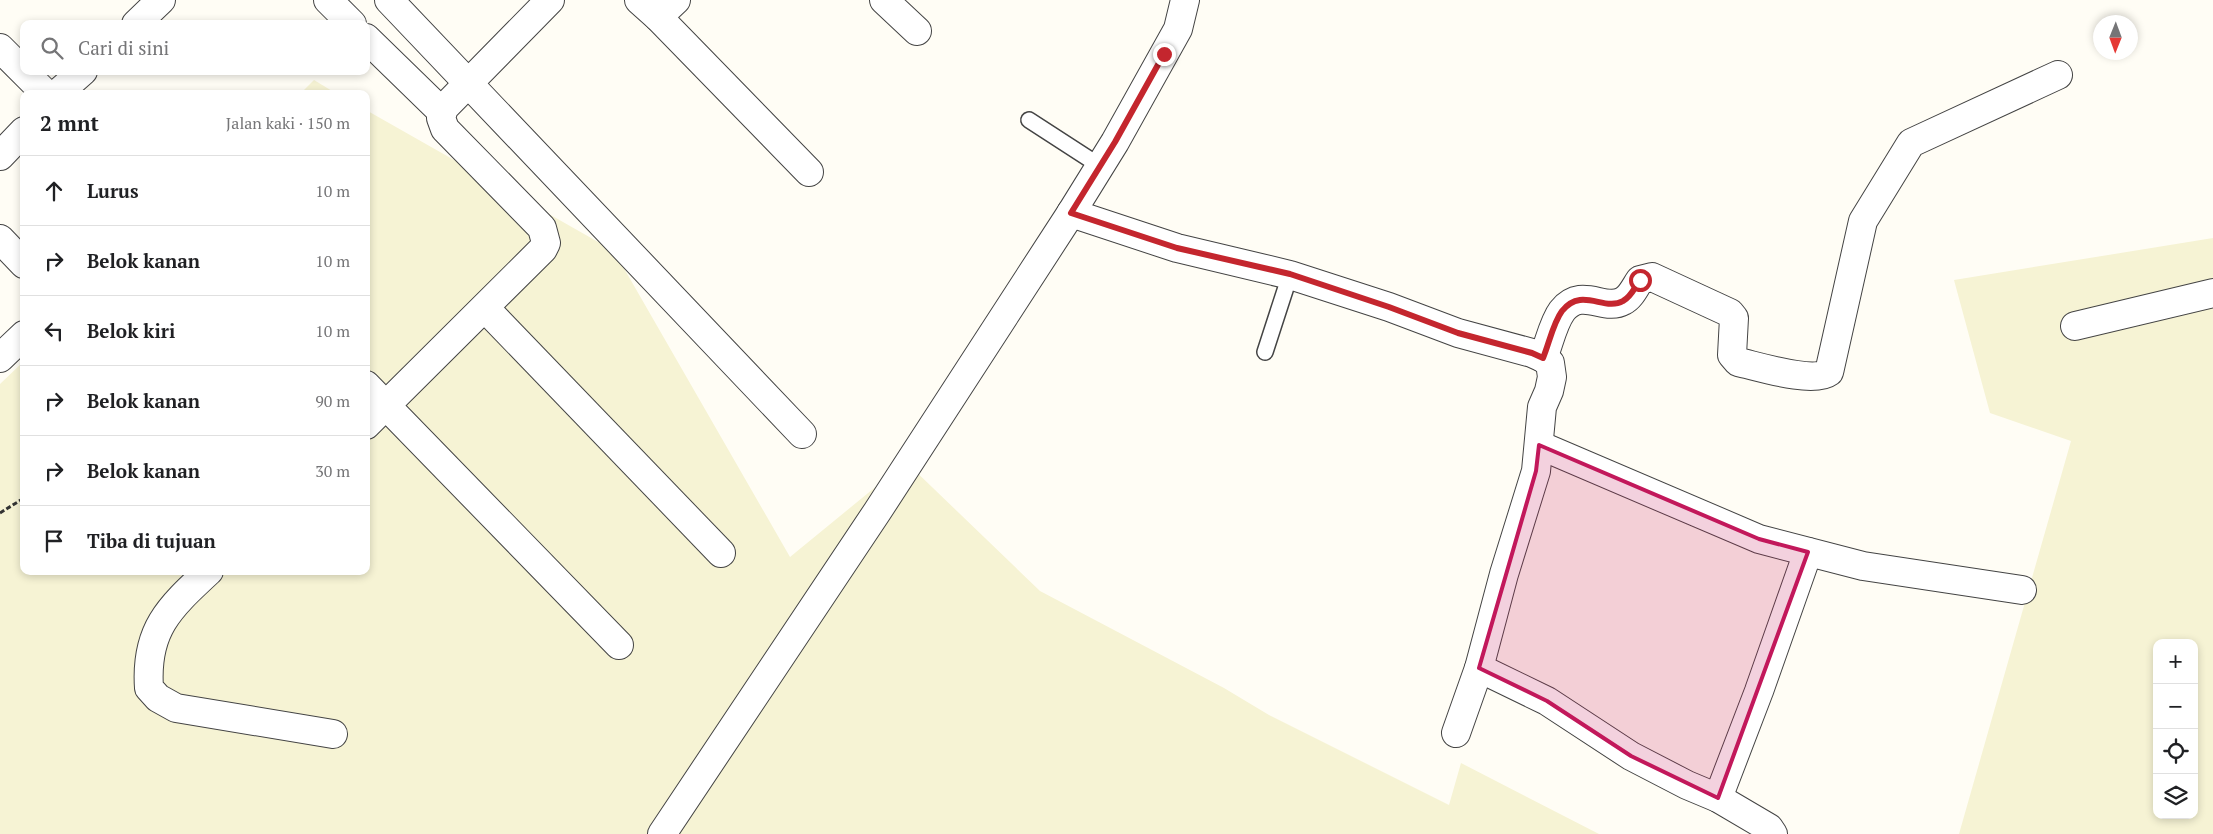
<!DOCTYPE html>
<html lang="id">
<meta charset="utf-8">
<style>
:root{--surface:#fff;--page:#f2f2f2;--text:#202124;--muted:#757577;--line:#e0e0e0}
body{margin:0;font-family:"PT Serif",serif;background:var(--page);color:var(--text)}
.controls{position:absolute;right:15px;bottom:15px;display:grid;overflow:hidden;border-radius:10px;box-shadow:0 2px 8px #0003}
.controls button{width:45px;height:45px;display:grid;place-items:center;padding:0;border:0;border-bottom:1px solid var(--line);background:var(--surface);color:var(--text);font:25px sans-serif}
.compass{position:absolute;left:2093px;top:15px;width:45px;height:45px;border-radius:50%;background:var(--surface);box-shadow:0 2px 8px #0003;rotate:181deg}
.stop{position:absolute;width:15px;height:15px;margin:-11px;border:4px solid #c4262e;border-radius:50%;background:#fff}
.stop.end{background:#c4262e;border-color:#fff;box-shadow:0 1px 5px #0008}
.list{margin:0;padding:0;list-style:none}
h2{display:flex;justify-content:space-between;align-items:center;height:65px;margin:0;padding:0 20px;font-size:21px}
h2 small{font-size:16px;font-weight:400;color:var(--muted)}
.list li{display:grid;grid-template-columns:32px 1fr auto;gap:15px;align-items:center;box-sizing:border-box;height:70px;padding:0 20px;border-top:1px solid var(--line)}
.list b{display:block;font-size:19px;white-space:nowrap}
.list em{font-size:16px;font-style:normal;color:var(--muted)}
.icon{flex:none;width:28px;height:28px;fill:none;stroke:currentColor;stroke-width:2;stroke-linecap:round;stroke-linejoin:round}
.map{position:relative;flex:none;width:2213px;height:834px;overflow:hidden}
.search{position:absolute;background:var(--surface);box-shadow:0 2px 8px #0003;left:20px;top:20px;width:350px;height:55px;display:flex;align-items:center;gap:12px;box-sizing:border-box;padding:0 18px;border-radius:10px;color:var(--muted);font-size:19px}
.panel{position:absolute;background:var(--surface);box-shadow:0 2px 8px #0003;left:20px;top:90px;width:350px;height:485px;border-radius:10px}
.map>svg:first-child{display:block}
.farmland{fill:#f6f3d4;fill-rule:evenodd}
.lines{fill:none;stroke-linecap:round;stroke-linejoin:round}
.lane-casing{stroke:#444;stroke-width:18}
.street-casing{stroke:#444;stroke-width:30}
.path{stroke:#333;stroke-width:3;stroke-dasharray:5 2.5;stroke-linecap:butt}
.lane{stroke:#fff;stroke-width:15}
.street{stroke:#fff;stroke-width:28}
.route{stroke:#c4262e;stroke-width:6}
.marked{fill:#c2185b;fill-opacity:0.2;stroke:#c2185b;stroke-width:4;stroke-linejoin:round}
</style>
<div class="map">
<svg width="2213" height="834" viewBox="0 0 2213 834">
<rect width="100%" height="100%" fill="#fffdf5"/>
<g class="farmland">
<polygon points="314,80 337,94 300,94"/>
<polygon points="366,110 614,251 790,557 906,462 1040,591 1224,688 1269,715 1449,805 1461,763 1599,834 0,834 0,384 24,361 24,571 366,571"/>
<path d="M2213,238V834H1959L2071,441L1990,413L1954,280ZM2157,643H2194V815H2157Z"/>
</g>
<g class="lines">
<defs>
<g id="lane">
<polyline points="1029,120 1100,166"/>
<polyline points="1265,352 1290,275"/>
</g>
<g id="street">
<polyline points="328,0 352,24"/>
<polyline points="389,0 802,434"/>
<polyline points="639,0 658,17 676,0"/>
<polyline points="884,0 917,31"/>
<polyline points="658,17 809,172"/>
<polyline points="136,24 161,0"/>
<polyline points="366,38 442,112"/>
<polyline points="0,48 46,94"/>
<polyline points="57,94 83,71"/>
<polyline points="0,156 24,131"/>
<path d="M1071,213L1177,248L1290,275L1389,307L1458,333L1532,353L1543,358C1549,344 1553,323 1562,311C1582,286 1604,312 1623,301C1631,297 1635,287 1640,280L1652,277L1730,313L1734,318L1732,355L1738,362C1757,366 1813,384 1829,372L1830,368L1863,221L1911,143L2058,75"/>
<polyline points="0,239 24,264"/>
<polyline points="485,308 721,553"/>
<polyline points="2075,326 2213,293"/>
<polyline points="0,358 24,335"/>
<polyline points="366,385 619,645"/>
<polyline points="366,425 543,249 546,243 542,228 445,129 441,118 444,108 550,0"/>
<polyline points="1539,445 1759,539 1863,566 2022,590"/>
<path d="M209,571C169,608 145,630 149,688L158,698L176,708L333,734"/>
<polyline points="1479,668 1547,701 1631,756 1687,785 1718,798 1769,828 1773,834"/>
<polyline points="1456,733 1479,668 1504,574 1536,471 1542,407 1549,391 1552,377 1550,363 1543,358"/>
<polyline points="1718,798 1759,691 1808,552"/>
<polyline points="662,834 877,512 1071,213 1115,142 1178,29 1185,0"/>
</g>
</defs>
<use href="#lane" class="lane-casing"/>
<use href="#street" class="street-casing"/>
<polyline class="path" points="0,513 24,498"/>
<use href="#lane" class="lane"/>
<use href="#street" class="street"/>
</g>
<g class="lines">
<path class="route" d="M1164,54L1115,142L1071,213L1177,248L1290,274L1389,307L1458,333L1532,353L1543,358C1549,344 1553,323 1562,311C1582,286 1604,312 1623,301C1631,297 1635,287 1640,280"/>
</g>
<path class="marked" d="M1539,445L1759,539L1808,552L1718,798L1631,756L1547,701L1479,668L1536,471Z"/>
</svg>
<div class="controls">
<button>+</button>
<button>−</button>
<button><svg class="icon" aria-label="locate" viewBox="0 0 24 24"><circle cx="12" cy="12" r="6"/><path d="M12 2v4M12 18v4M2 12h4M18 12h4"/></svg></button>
<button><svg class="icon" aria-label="layers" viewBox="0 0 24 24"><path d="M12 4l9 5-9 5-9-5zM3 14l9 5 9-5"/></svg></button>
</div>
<svg class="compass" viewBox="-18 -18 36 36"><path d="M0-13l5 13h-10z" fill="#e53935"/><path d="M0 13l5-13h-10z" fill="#757577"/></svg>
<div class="stop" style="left:1640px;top:280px"></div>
<div class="stop end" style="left:1164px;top:54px"></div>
<div class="search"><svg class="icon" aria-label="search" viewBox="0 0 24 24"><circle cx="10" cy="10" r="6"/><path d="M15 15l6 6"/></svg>Cari di sini</div>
<section class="panel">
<h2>2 mnt<small>Jalan kaki · 150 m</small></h2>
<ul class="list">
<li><svg class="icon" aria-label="ahead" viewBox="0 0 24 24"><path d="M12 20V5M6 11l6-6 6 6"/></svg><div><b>Lurus</b></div><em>10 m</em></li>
<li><svg class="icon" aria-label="right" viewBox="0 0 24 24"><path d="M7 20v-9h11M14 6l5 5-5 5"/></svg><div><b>Belok kanan</b></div><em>10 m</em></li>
<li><svg class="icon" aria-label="left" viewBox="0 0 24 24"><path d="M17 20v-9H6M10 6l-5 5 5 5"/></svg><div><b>Belok kiri</b></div><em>10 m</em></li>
<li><svg class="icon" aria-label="right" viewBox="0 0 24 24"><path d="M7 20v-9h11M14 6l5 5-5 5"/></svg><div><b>Belok kanan</b></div><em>90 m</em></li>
<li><svg class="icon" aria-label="right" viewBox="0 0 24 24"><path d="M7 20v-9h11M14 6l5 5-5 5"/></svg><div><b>Belok kanan</b></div><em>30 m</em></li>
<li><svg class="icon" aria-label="arrive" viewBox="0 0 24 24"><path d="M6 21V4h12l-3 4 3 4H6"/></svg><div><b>Tiba di tujuan</b></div></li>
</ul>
</section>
</div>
